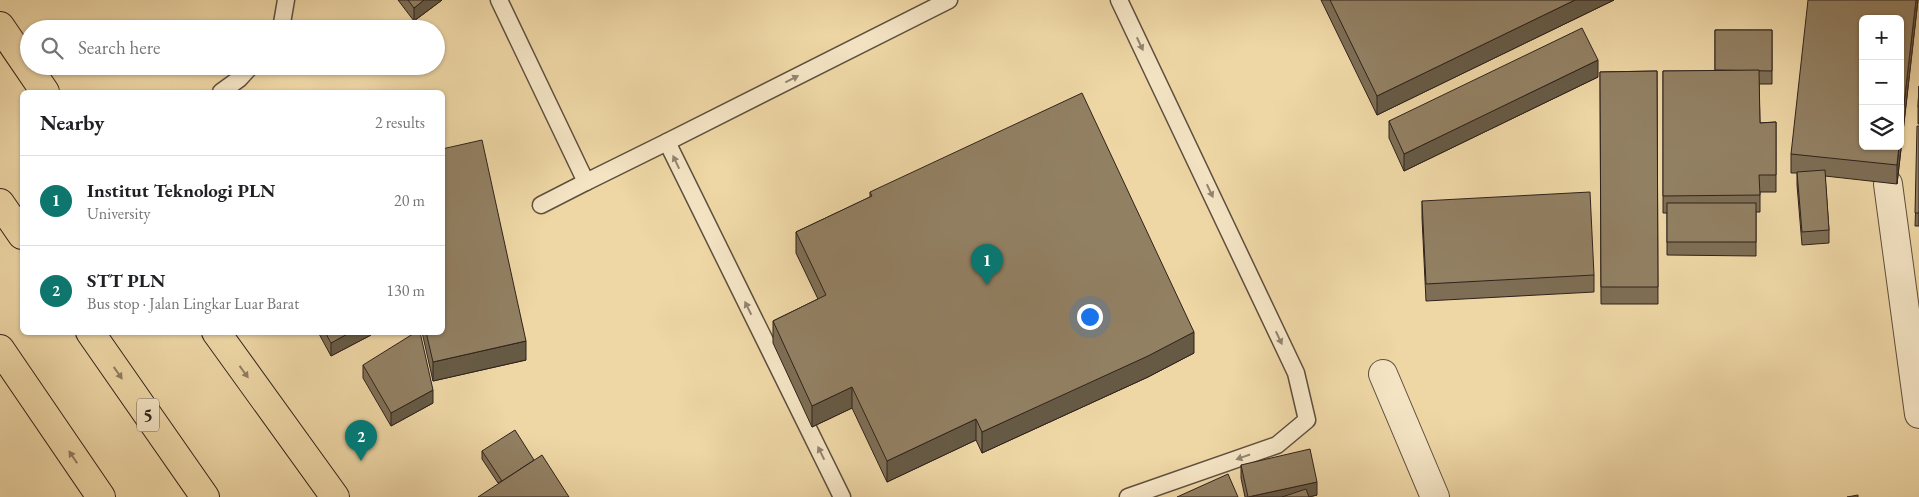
<!DOCTYPE html>
<meta charset="utf-8">
<style>
:root{--surface:#fff;--page:#f6f6f6;--text:#202124;--muted:#757577;--line:#e0e0e0;--accent:#0f766e}
body{margin:0;font-family:"EB Garamond",serif;background:var(--page);color:var(--text)}
.controls{position:absolute;right:15px;top:15px;display:grid;overflow:hidden;border-radius:8px;box-shadow:0 1px 4px #0004}
.controls button{width:45px;height:45px;display:grid;place-items:center;padding:0;border:0;border-bottom:1px solid var(--line);background:var(--surface);color:var(--text);font:25px sans-serif}
.you{position:absolute;left:1089px;top:316px;width:18px;height:18px;margin:-12px;border:4px solid #fff;border-radius:50%;background:#1a73e8;box-shadow:0 0 0 8px #1a73e833}
.badge{display:grid;place-items:center;width:32px;height:32px;border-radius:50%;background:var(--accent);color:#fff;font-size:16px;font-weight:700}
.pin{position:absolute;translate:-50% -41px;filter:drop-shadow(0 1px 2px #0008)}
.pin::after{content:'';position:absolute;top:26px;width:18px;height:15px;background:inherit;clip-path:polygon(0 0,100% 0,50% 100%)}
.list{margin:0;padding:0;list-style:none}
h2{display:flex;justify-content:space-between;align-items:center;height:65px;margin:0;padding:0 20px;font-size:21px}
h2 small{font-size:16px;font-weight:400;color:var(--muted)}
.list li{display:grid;grid-template-columns:32px 1fr auto;gap:15px;align-items:center;box-sizing:border-box;height:90px;padding:0 20px;border-top:1px solid var(--line)}
.list b{display:block;font-size:19px;white-space:nowrap}
.list p{margin:0;font-size:16px;white-space:nowrap;color:var(--muted)}
.list em{font-size:16px;font-style:normal;color:var(--muted)}
.icon{flex:none;width:28px;height:28px;fill:none;stroke:currentColor;stroke-width:2;stroke-linecap:round;stroke-linejoin:round}
.map{position:relative;flex:none;width:1919px;height:497px;overflow:hidden}
.search{position:absolute;background:var(--surface);box-shadow:0 1px 4px #0004;left:20px;top:20px;width:425px;height:55px;display:flex;align-items:center;gap:12px;box-sizing:border-box;padding:0 18px;border-radius:28px;color:var(--muted);font-size:19px}
.panel{position:absolute;background:var(--surface);box-shadow:0 1px 4px #0004;left:20px;top:90px;width:425px;height:245px;border-radius:8px}
.map>svg:first-child{display:block}
.lines{fill:none;stroke-linecap:round;stroke-linejoin:round}
.lane-casing{stroke:#5f4f3e;stroke-width:19}
.street-casing{stroke:#5f4f3e;stroke-width:30}
.primary-casing{stroke:#2f221c;stroke-width:30}
.highway-casing{stroke:#2f221c;stroke-width:30}
.lane{stroke:#f4e4c4;stroke-width:16}
.street{stroke:#f4e4c4;stroke-width:28}
.primary{stroke:#eed6a5;stroke-width:28}
.highway{stroke:#eed6a5;stroke-width:28}
.wall{fill:#7e6e55;stroke:#2f221c}
.shaded-wall{fill:#665a45;stroke:#2f221c}
.building{fill:#928063;stroke:#2f221c}
.oneway{fill:#928370}
.oneway2{fill:#8e7c60}
.labels{text-anchor:middle;dominant-baseline:central;stroke-width:4.5;stroke-linejoin:round;paint-order:stroke}
.shield{fill:#f4e4c4;stroke:#6a5c4e;stroke-width:1}
.shield-label{font-size:19px;font-weight:bold;fill:#2f221c}
</style>
<div class="map">
<svg width="1919" height="497" viewBox="0 0 1919 497">
<rect width="100%" height="100%" fill="#eed6a5"/>
<filter id="stains"><feTurbulence type="fractalNoise" baseFrequency=".004" numOctaves="4"/><feColorMatrix values="0 0 0 0 .2 0 0 0 0 .09 0 0 0 0 .02 0 0 0 .5 -.17"/></filter>
<radialGradient id="worn" r=".72"><stop offset=".6" stop-color="#630" stop-opacity="0"/><stop offset="1" stop-color="#630" stop-opacity=".3"/></radialGradient>
<g class="lines">
<defs>
<g id="lane">
<polyline points="499,0 586,182 667,142"/>
<polyline points="1119,0 1296,373 1307,420 1277,445 1128,497"/>
<polyline points="281,29 286,0"/>
<polyline points="221,92 239,79 251,66"/>
<polyline points="541,205 586,182"/>
<polyline points="842,497 667,142 949,0"/>
</g>
<g id="street">
<polyline points="1888,184 1919,414"/>
<polyline points="1383,374 1435,497"/>
</g>
<g id="primary">
<polyline points="0,26 45,92"/>
<polyline points="216,332 335,497"/>
</g>
<g id="highway">
<polyline points="0,203 22,235"/>
<polyline points="90,332 205,497"/>
<polyline points="0,349 101,497"/>
</g>
</defs>
<use href="#lane" class="lane-casing"/>
<use href="#street" class="street-casing"/>
<use href="#primary" class="primary-casing"/>
<use href="#highway" class="highway-casing"/>
<use href="#lane" class="lane"/>
<use href="#street" class="street"/>
<use href="#primary" class="primary"/>
<use href="#highway" class="highway"/>
</g>
<g class="wall">
<polygon points="398,0 442,0 414,21"/>
<polygon points="1321,0 1614,0 1377,115"/>
<polygon points="1918,0 1897,184 1825,176 1829,230 1829,243 1802,245 1797,185 1797,173 1791,173 1791,154"/>
<polygon points="1715,30 1772,30 1772,84 1759,84 1760,123 1776,122 1776,192 1760,192 1760,212 1756,212 1756,256 1667,255 1667,213 1663,213 1663,71 1715,71"/>
<polygon points="1657,71 1658,304 1601,304 1600,72"/>
<polygon points="1598,77 1404,171 1389,138 1389,121"/>
<polygon points="1919,86 1919,124 1918,124 1918,107"/>
<polygon points="1919,126 1919,226 1915,226"/>
<polygon points="870,192 1194,353 1148,377 982,453 976,440 887,482 852,408 812,427 773,343 773,321 818,299 796,253 796,232 870,197"/>
<polygon points="1422,201 1594,275 1594,292 1426,301 1422,218"/>
<polygon points="318,332 371,332 371,335 331,356"/>
<polygon points="422,332 442,332 526,360 433,381"/>
<polygon points="363,365 433,403 391,426 363,378"/>
<polygon points="482,451 534,460 498,483 482,459"/>
<polygon points="1241,465 1317,495 1309,497 1245,497 1241,478"/>
</g>
<g class="shaded-wall">
<polygon points="424,0 442,0 414,21 414,8"/>
<polygon points="1575,0 1614,0 1377,115 1377,96"/>
<polygon points="1916,0 1918,0 1897,184 1897,165 1899,146 1900,146 1900,138"/>
<polygon points="1598,60 1598,77 1404,171 1404,154"/>
<polygon points="351,332 371,332 371,335 331,356 331,343"/>
<polygon points="1194,332 1194,353 1148,377 982,453 982,432"/>
<polygon points="526,341 526,360 433,381 433,362"/>
<polygon points="852,387 852,408 812,427 812,406"/>
<polygon points="433,390 433,403 391,426 391,413"/>
<polygon points="976,419 976,440 887,482 887,461"/>
<polygon points="1317,482 1317,495 1309,497 1248,497"/>
</g>
<g class="building">
<polygon points="408,0 424,0 414,8"/>
<polygon points="1330,0 1575,0 1377,96"/>
<polygon points="1808,0 1916,0 1900,138 1900,19 1863,19 1863,146 1899,146 1897,165 1791,154"/>
<polygon points="1582,28 1598,60 1404,154 1389,121"/>
<polygon points="1715,30 1772,30 1772,71 1715,70"/>
<polygon points="1759,70 1760,123 1776,122 1776,175 1759,175 1760,195 1663,196 1663,71"/>
<polygon points="1657,71 1658,287 1601,287 1600,72"/>
<polygon points="1919,86 1919,107 1918,107"/>
<polygon points="1082,93 1194,332 1148,356 982,432 976,419 887,461 852,387 812,406 773,321 826,295 796,232 872,196 870,192"/>
<polygon points="1917,126 1919,126 1919,213 1915,213"/>
<polygon points="482,140 526,341 433,362 426,332 442,332 442,149"/>
<polygon points="1825,170 1829,230 1802,232 1797,172"/>
<polygon points="1590,192 1594,275 1426,284 1422,201"/>
<rect x="1667" y="203" width="89" height="39"/>
<polygon points="325,332 351,332 331,343"/>
<polygon points="416,332 420,332 433,390 391,413 363,365"/>
<polygon points="515,430 534,460 502,481 482,451"/>
<polygon points="1310,449 1317,482 1248,497 1241,465"/>
<polygon points="542,455 569,497 478,497"/>
<polygon points="1228,474 1238,497 1177,497"/>
<polygon points="1306,489 1309,497 1282,497"/>
<polygon points="1858,495 1858,497 1847,497"/>
</g>
<defs><path id="oneway-solid" d="M-6-.8H1V-3.2L6.5 0L1 3.2V.8H-6Z" transform="scale(1.25)"/></defs>
<g class="oneway">
<use href="#oneway-solid" transform="translate(1140 44) rotate(65)"/>
<use href="#oneway-solid" transform="translate(792 79) rotate(-27)"/>
<use href="#oneway-solid" transform="translate(676 162) rotate(-115)"/>
<use href="#oneway-solid" transform="translate(1210 191) rotate(65)"/>
<use href="#oneway-solid" transform="translate(748 308) rotate(-116)"/>
<use href="#oneway-solid" transform="translate(1279 338) rotate(65)"/>
<use href="#oneway-solid" transform="translate(821 453) rotate(-116)"/>
<use href="#oneway-solid" transform="translate(1243 457) rotate(161)"/>
</g>
<g class="oneway2">
<use href="#oneway-solid" transform="translate(244 372) rotate(54)"/>
<use href="#oneway-solid" transform="translate(118 373) rotate(55)"/>
<use href="#oneway-solid" transform="translate(73 457) rotate(-124)"/>
</g>
<g class="labels">
<rect class="shield" x="137" y="398.5" width="22" height="33" rx="4"/>
<g class="shield-label">
<text x="148" y="415">5</text>
</g>
</g>
<rect width="100%" height="100%" filter="url(#stains)"/>
<rect width="100%" height="100%" fill="url(#worn)"/>
</svg>
<div class="controls">
<button>+</button>
<button>−</button>
<button><svg class="icon" aria-label="layers" viewBox="0 0 24 24"><path d="M12 4l9 5-9 5-9-5zM3 14l9 5 9-5"/></svg></button>
</div>
<div class="you"></div>
<div class="pin badge" style="left:987px;top:285px">1</div>
<div class="pin badge" style="left:361px;top:461px">2</div>
<div class="search"><svg class="icon" aria-label="search" viewBox="0 0 24 24"><circle cx="10" cy="10" r="6"/><path d="M15 15l6 6"/></svg>Search here</div>
<section class="panel">
<h2>Nearby<small>2 results</small></h2>
<ul class="list">
<li><span class="badge">1</span><div><b>Institut Teknologi PLN</b><p>University</p></div><em>20 m</em></li>
<li><span class="badge">2</span><div><b>STT PLN</b><p>Bus stop · Jalan Lingkar Luar Barat</p></div><em>130 m</em></li>
</ul>
</section>
</div>
